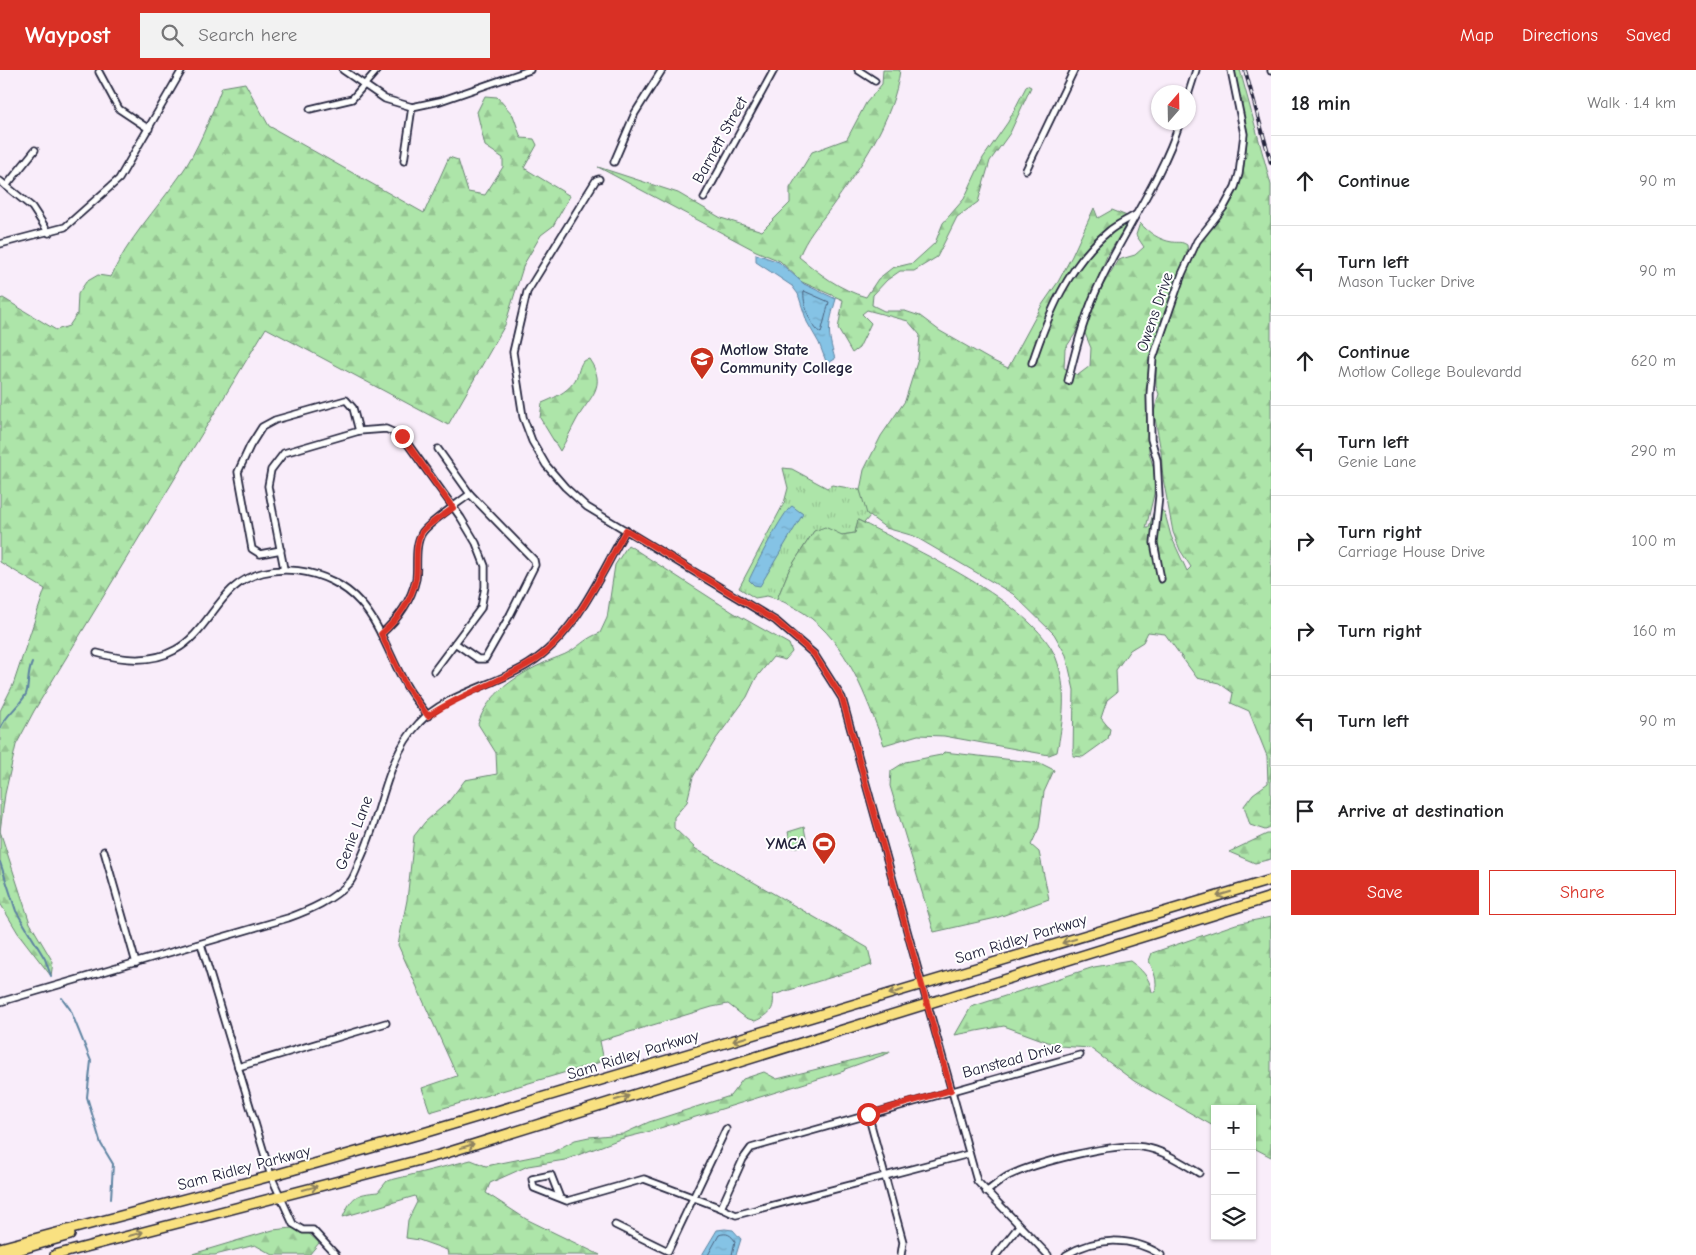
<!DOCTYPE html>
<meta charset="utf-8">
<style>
:root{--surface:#fff;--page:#f2f2f2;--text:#202124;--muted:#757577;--line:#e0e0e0;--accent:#d93025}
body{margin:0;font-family:"Comic Neue",sans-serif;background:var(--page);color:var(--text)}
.controls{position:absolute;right:15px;bottom:15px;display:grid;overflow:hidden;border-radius:0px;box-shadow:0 1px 4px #0004}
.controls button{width:45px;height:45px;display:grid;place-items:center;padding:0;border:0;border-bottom:1px solid var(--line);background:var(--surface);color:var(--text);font:25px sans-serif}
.compass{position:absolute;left:1151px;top:15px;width:45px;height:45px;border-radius:50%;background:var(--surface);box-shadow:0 1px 4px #0004;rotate:20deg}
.stop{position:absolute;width:15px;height:15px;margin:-11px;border:4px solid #d93025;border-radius:50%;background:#fff}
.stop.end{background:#d93025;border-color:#fff;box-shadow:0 1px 5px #0008}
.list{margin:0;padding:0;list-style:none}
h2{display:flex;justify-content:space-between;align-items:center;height:65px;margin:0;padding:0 20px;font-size:21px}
h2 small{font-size:16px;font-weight:400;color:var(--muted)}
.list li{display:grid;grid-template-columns:32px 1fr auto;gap:15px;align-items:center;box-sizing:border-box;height:90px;padding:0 20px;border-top:1px solid var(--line)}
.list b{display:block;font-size:19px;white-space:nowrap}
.list p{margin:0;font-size:16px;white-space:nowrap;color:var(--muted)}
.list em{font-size:16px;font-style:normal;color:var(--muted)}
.actions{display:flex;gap:10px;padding:15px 20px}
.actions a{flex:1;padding:11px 0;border:1px solid var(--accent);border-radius:0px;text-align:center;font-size:18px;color:var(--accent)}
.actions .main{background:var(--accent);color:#fff}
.icon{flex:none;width:28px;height:28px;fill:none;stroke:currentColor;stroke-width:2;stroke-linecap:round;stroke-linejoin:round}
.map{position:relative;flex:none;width:1271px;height:1185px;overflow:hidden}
header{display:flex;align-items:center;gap:30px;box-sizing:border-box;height:70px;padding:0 25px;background:var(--accent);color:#fff}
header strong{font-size:24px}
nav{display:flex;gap:28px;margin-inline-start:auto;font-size:18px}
.search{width:350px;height:45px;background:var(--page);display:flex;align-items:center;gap:12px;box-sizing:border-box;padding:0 18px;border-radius:0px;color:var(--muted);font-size:19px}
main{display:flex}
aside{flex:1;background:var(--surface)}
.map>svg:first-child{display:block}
.grass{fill:url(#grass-tufts);stroke:#688472}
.forest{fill:url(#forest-firs);stroke:#688472}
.water{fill:url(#water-ripples);stroke:#5d83a1}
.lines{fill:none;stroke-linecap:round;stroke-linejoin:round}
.shore{stroke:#4a627f;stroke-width:1}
.stream{stroke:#5d83a1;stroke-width:2}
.minor-casing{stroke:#22223b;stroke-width:9}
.primary-casing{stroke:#22223b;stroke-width:12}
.minor{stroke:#fff;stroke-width:5.5}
.primary{stroke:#f9e181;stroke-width:9}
.rail-casing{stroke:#22223b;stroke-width:4}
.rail{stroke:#fff;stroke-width:2;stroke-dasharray:5.5;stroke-linecap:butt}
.oneway{stroke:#8e825e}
.route{stroke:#d93025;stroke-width:6}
.labels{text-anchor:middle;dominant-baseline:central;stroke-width:4;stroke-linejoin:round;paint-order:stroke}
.street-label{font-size:16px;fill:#22223b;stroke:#fff}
.poi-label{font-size:16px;font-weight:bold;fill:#22223b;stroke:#fff;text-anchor:start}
</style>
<header>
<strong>Waypost</strong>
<div class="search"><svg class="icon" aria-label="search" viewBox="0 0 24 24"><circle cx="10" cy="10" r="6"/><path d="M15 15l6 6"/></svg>Search here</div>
<nav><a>Map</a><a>Directions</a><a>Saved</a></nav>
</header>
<main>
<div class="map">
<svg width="1271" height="1185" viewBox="0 0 1271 1185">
<defs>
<pattern id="grass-tufts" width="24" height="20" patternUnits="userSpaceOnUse" patternTransform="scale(1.25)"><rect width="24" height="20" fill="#ade5a9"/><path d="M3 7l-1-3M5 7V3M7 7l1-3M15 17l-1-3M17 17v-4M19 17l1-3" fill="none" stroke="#95c492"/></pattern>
<pattern id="forest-firs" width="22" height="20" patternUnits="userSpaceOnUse" patternTransform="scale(1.25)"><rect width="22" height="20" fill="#ade5a9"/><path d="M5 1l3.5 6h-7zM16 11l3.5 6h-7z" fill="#95c492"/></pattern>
<pattern id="water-ripples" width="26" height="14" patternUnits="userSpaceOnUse" patternTransform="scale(1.25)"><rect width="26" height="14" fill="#85c3e5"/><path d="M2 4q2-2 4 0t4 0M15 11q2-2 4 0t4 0" fill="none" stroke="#73a7c5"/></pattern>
</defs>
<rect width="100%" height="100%" fill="#f9edfa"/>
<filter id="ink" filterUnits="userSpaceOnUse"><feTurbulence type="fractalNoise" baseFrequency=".02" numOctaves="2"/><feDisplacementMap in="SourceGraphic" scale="10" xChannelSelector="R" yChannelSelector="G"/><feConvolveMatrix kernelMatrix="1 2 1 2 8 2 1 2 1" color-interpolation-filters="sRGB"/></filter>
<g filter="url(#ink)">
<g class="grass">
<polygon points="783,398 792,399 827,418 832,415 860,420 870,446 864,453 858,450 855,463 842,465 814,461 789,500 777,529 767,526 755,528 739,518 784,433 788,418"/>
<polygon points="804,757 806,768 800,769 801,776 792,778 788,762"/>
</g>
<g class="forest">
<path d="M883,0H900C894,50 859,99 830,139C818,155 806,168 799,187C820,204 840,220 866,227L878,209L892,198L913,193L935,173L943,153L964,129L983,88L1008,52L1027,15L1031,17L1010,63L990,91L978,132L957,147L937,187L914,201H900L887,210L873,225L872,235L884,241H905L920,246L940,261L989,289L1008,298L1042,235L1058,212L1072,186L1094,138L1098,148L1112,140L1127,146L1126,156L1107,186L1075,264L1065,279L1064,298L1078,305L1090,296L1091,278L1084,261L1102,217L1118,190L1135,185L1144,177L1136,165L1140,153C1148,162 1159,170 1172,172C1179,173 1181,171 1187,175L1188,184L1162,249L1151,289L1148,365L1149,382L1155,403L1154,424L1146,458H1149L1156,433L1165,444L1171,466L1187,501L1191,497L1180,480L1173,462L1163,408L1161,382L1154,342L1159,324L1156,316V287L1188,198L1201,169L1234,127L1246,86V63L1233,0H1240L1271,115V758L1265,760L1250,755L1244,736L1253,724L1268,713L1267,686L1249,641L1231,633L1233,623L1219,613L1197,608L1165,564L1148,562L1143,572L1130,580L1116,600L1117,622L1107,630L1101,648L1110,659L1108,669L1083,687L1073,686L1074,620L1066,585L1054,564L1013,524L914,466L886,458L867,444L860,420L864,400L881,366L905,331L918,289L920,265L908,251L867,240L862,244L871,253L859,278L852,283L838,259L843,230L802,212L780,191L756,181L598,97L678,123L721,148L762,161L790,133V118L812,82L847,69L866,33L882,14Z"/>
<path d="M245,13L269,56L424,143L449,87L458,90L468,122L485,125L503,97V88L485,76L477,42L485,26L497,27L513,45L521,68L534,69L537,75L524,98L570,126L553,156L541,165L524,194L505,255L448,355L266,258L34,641L16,675L5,724L0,761L30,853L53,892L51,906L18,863L0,833V641L13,615L45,519L0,492V229L3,228L56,260L69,256L77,244L78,224L86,212L98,205L111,207C127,170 156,140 179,107C199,79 210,48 222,17Z"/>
<path d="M589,289C608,317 590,326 577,349C571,360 566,371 560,381L540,348L542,333C552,329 567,322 573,313C579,306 578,298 583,291Z"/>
<path d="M858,450C909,477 1035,533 1056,588C1068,619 1063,651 1057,682L1049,685L944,666L918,665L884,675C866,627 848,573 804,543C795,537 786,533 777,529L789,500L814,461L825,457L842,465L855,463Z"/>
<path d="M628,475L734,543L789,574L792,582L785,590L773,587L756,608L747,627L716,669L693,707L687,732L674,747V758L696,779L868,878L872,895L773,925C775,940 769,945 755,951L746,948L728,934L712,937L600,971L604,991L430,1042L422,1018L457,1006L398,875L407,830L414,766L425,752L449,731L465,710L497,704L496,683L478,654C487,624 517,605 546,592C554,588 563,586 571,581C582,574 586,568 600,563L607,548L615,495Z"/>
<polygon points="944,682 1040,693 1054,700 1044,722 1039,758 1031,775 1039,782 1049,829 996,848 934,862 890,716 891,701 905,692 941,685"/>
<polygon points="1267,764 1271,764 1271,789 1255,793 1229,782"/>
<path d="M1271,847V1087L1252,1077V1039H1215V1057L1134,1011L1090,978L1059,976L1004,956L955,965L971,937L1094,897L1130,891C1142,900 1149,906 1152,922H1155C1158,910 1154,902 1149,891L1152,883L1236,854Z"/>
<path d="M890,981L889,983L845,999L844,1001L644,1063L620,1069L565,1090L528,1096L490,1113L486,1123L526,1149L600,1185H448L447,1180L419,1170L406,1168L408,1150L417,1132L415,1126L343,1147C352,1126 356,1124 378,1122L387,1111L471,1090L486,1096L551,1083L575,1070L589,1067L623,1064L649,1052L730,1026L743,1009L764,1002L777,1009Z"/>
<polygon points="302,1157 319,1173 309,1185 273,1185 255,1175 215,1185 189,1185 273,1160"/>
</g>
<g class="water">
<path d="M756,184L779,192L804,214L836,229C828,257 827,261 835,289L827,294L819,273L807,252L798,224L792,216L756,192Z"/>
<path d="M792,436L803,444L760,516L754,515L749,510C755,497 783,441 792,436Z"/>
<polygon points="725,1159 733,1160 741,1169 736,1185 702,1185 717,1160"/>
</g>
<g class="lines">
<g class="shore">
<path d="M804,221L829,232L821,263C811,258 802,232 804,221Z"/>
<path d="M708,1185L719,1165C727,1162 731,1165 735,1171L732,1185"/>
</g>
<g class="stream">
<path d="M0,659C5,645 19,637 26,624C29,617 27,604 32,593"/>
<polyline points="0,792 16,841 45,889 51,906"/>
<polyline points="62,928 70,939 91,991 87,1027 101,1074 113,1094 111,1129"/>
</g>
<defs>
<g id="minor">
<polyline points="343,0 385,29 412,37 440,31 530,0"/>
<polyline points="858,0 875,11"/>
<polyline points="1271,0 1271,1"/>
<polyline points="99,2 119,39 149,59"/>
<polyline points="1188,25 1196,0"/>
<polyline points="310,39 352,29 377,0"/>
<polyline points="404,91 412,37"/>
<polyline points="614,92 635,43 662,0"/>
<polyline points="1026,100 1074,0"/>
<polyline points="599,109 596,110 527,222 513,282 523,347 532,371 546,395 565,417 587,437 776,551 814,584 842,628 977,1111 1048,1185"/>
<polyline points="0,111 32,137 49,163"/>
<polyline points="6,116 35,80"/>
<polyline points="704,128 774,0"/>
<polyline points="0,174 65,157 119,109 182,0"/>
<path d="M1032,293C1048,245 1068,195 1109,161C1116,155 1127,150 1135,145"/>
<path d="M1068,311C1077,274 1086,240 1103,206C1128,155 1162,107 1180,52"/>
<polyline points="438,379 470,424"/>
<polyline points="281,480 260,484 252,479 238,402 250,376 262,357 275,350 346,330 353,338 359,361"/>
<polyline points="284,499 268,416 271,400 284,383 359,361 386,359 402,366 461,448 476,473 485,496 485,517 481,538 434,601"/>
<polyline points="1161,509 1154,473 1159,426 1157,390 1151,369 1150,325 1153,288 1182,204 1197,171 1224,137 1235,117 1239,104 1244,64 1231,0"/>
<path d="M381,564C397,550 411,531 416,509C418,495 414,476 422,463C428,453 460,432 470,424L534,490L535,495L510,545L485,589H478L455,573"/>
<path d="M97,583C122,590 152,593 175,580C200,567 212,538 232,519C267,487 330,498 360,532C381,555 390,588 406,615C412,626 421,636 428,646"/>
<polyline points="104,781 136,893"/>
<polyline points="201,874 271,1106 293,1154 303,1160 313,1160 336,1185"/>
<path d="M0,932L288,848C310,840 333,830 350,812C355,806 358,795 361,788C382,744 385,689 419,653C445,624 496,615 529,594C576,564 599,507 626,460"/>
<polyline points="238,997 386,953"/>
<polyline points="868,1044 903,1172 901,1185"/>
<polyline points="969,1084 736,1145 721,1138 743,1089 751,1078 1080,985"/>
<path d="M986,1122C993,1117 1001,1110 1008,1106C1035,1093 1114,1072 1143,1077C1163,1080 1182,1093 1199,1103"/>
<polyline points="560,1128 551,1105 532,1109 534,1118 567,1131 644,1109 721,1138"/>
<polyline points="615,1155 668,1181 726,1059"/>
<polyline points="996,1185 1019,1156"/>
<path d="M1066,1185C1096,1167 1131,1166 1161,1185"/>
</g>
<g id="primary">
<polyline points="0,1178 271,1106 420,1064 1271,810"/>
<polyline points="1,1185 70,1165"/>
<polyline points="55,1185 443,1084 1271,827"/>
</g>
</defs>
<use href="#minor" class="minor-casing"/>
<use href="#primary" class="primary-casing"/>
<use href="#minor" class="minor"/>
<use href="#primary" class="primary"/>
<defs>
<polyline id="rail" points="1245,0 1271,93"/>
</defs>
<use href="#rail" class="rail-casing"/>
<use href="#rail" class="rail"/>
</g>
<defs><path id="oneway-shaft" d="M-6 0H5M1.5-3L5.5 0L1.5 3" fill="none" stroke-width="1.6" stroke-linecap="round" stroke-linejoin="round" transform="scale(1.25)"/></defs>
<g class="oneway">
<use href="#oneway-shaft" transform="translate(1224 824) rotate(163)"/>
<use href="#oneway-shaft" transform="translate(1069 871) rotate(163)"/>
<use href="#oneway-shaft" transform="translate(896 922) rotate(163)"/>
<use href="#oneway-shaft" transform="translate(740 969) rotate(163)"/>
<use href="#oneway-shaft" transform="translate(622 1028) rotate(-17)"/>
<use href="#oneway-shaft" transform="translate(467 1076) rotate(-17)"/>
<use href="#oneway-shaft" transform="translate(310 1118) rotate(-15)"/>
<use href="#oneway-shaft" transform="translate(136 1164) rotate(-15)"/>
</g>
</g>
<g class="lines" filter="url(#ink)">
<path class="route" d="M402,366L453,438C444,445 429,453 422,462C414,474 418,495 416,508C412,530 397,550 381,564L406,616L428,646C459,625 495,614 527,595C574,568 600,506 626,460L776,551L814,584L842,628L951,1020L868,1044"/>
</g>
<defs>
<symbol id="university-pin" viewBox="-11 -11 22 30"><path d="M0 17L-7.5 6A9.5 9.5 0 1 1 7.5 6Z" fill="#c8321e" stroke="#fff"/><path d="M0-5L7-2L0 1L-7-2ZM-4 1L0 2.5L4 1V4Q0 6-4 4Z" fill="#fff"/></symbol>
<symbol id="stadium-pin" viewBox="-11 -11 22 30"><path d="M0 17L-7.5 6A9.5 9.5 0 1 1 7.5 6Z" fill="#c8321e" stroke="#fff"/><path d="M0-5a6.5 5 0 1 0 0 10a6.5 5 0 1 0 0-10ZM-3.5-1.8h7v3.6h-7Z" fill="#fff"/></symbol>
</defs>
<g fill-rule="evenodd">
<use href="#university-pin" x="688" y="275" width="28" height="38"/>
<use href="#stadium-pin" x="810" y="760" width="28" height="38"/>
</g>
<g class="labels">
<g class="street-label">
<text transform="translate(720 70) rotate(-61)">Barnett Street</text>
<text transform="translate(1155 242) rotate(-71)">Owens Drive</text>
<text transform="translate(354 763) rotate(-69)">Genie Lane</text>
<text transform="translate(1021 869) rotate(-17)">Sam Ridley Parkway</text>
<text transform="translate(633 985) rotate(-17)">Sam Ridley Parkway</text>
<text transform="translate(1012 990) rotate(-15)">Banstead Drive</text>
<text transform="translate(244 1098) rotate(-15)">Sam Ridley Parkway</text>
</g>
<g class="poi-label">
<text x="720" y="280">Motlow State<tspan x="720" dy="18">Community College</tspan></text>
<text x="806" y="774" text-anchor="end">YMCA</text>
</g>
</g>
</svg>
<div class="controls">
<button>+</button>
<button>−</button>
<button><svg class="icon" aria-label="layers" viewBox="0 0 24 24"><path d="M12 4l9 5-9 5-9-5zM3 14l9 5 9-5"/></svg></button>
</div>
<svg class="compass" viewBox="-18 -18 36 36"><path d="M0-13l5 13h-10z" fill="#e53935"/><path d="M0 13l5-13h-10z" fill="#757577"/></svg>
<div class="stop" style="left:868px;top:1044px"></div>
<div class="stop end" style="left:402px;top:366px"></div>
</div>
<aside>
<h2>18 min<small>Walk · 1.4 km</small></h2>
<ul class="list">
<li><svg class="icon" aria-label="ahead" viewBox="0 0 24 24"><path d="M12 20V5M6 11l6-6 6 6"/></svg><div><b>Continue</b></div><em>90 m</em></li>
<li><svg class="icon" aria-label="left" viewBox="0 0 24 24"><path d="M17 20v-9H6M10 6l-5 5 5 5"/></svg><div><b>Turn left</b><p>Mason Tucker Drive</p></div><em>90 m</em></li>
<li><svg class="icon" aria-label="ahead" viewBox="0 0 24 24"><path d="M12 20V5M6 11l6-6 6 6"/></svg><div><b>Continue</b><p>Motlow College Boulevardd</p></div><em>620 m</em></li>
<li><svg class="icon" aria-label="left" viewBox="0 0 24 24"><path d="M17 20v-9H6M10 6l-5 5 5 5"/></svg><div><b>Turn left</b><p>Genie Lane</p></div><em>290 m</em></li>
<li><svg class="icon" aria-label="right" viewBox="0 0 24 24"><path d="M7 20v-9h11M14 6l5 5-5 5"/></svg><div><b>Turn right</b><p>Carriage House Drive</p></div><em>100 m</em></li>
<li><svg class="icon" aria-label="right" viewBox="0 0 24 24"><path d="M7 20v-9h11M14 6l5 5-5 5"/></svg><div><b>Turn right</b></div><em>160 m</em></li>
<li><svg class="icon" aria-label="left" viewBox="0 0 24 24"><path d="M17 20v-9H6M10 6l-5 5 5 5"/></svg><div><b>Turn left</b></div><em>90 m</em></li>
<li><svg class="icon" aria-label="arrive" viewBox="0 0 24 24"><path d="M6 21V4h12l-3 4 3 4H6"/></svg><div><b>Arrive at destination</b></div></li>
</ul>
<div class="actions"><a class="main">Save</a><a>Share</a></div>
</aside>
</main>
